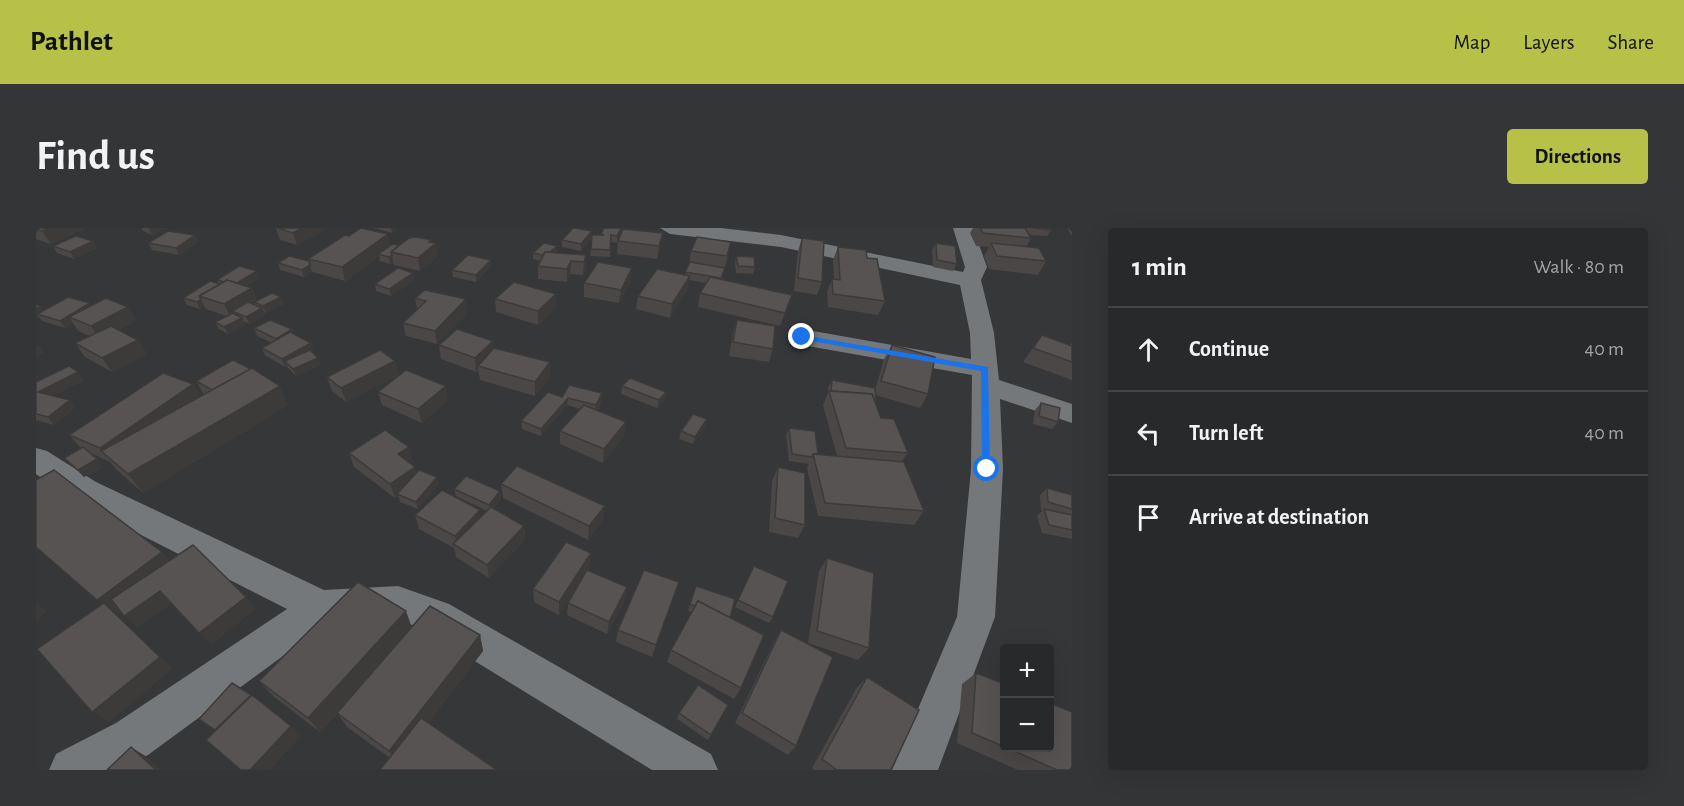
<!DOCTYPE html>
<meta charset="utf-8">
<style>
:root{--surface:#28292b;--page:#343537;--text:#f1f3f6;--muted:#a5a6a9;--line:#444547;--accent:#b7c148}
body{margin:0;font-family:"Alegreya Sans",sans-serif;background:var(--page);color:var(--text)}
.controls{position:absolute;right:18px;bottom:18px;display:grid;overflow:hidden;border-radius:6px;box-shadow:0 6px 24px #0002}
.controls button{width:54px;height:54px;display:grid;place-items:center;padding:0;border:0;border-bottom:2px solid var(--line);background:var(--surface);color:var(--text);font:30px sans-serif}
.stop{position:absolute;width:18px;height:18px;margin:-14px;border:4px solid #1a73e8;border-radius:50%;background:#fff}
.stop.end{background:#1a73e8;border-color:#fff;box-shadow:0 2px 6px #0008}
.list{margin:0;padding:0;list-style:none}
h2{display:flex;justify-content:space-between;align-items:center;height:78px;margin:0;padding:0 24px;font-size:26px}
h2 small{font-size:20px;font-weight:400;color:var(--muted)}
.list li{display:grid;grid-template-columns:39px 1fr auto;gap:18px;align-items:center;box-sizing:border-box;height:84px;padding:0 24px;border-top:2px solid var(--line)}
.list b{display:block;font-size:22px;white-space:nowrap}
.list em{font-size:20px;font-style:normal;color:var(--muted)}
.icon{flex:none;width:33px;height:33px;fill:none;stroke:currentColor;stroke-width:2;stroke-linecap:round;stroke-linejoin:round}
.map{position:relative;flex:none;width:1036px;height:542px;overflow:hidden;border-radius:6px}
header{display:flex;align-items:center;gap:36px;box-sizing:border-box;height:84px;padding:0 30px;background:var(--accent);color:#111}
header strong{font-size:28px}
nav{display:flex;gap:33px;margin-inline-start:auto;font-size:21px}
.intro{display:flex;align-items:center;justify-content:space-between;box-sizing:border-box;height:144px;padding:0 36px}
h1{margin:0;font-size:42px}
.button{padding:15px 27px;border-radius:6px;background:var(--accent);color:#111;font-size:21px;font-weight:700}
main{display:flex;gap:36px;padding:0 36px}
aside{flex:1;background:var(--surface);border-radius:6px;box-shadow:0 6px 24px #0002}
.map>svg:first-child{display:block}
.lines{fill:none;stroke-linecap:round;stroke-linejoin:round}
.minor{fill:#75787b;fill-rule:evenodd}
.wall{fill:#4b4747}
.shaded-wall{fill:#3d3a3a}
.building{fill:#575353;stroke:#3d3a3a;stroke-width:1.5}
.route{fill:#1a73e8}
</style>
<header>
<strong>Pathlet</strong>
<nav><a>Map</a><a>Layers</a><a>Share</a></nav>
</header>
<div class="intro"><h1>Find us</h1><a class="button">Directions</a></div>
<main>
<div class="map">
<svg width="1036" height="542" viewBox="0 0 1036 542">
<rect width="100%" height="100%" fill="#353739"/>
<g class="lines">
<g class="minor">
<polygon points="624,0 685,0 745,7 927,44 929,39 917,0 937,0 951,39 945,52 958,105 963,152 1036,176 1036,195 964,171 967,241 959,389 902,542 856,542 921,389 935,241 936,147 766,117 757,114 753,109 757,104 766,101 935,131 934,105 924,57 745,19 634,6"/>
<polygon points="0,220 11,223 60,254 288,362 362,358 413,376 675,526 682,542 616,542 385,400 362,392 292,395 112,527 83,542 13,542 20,526 80,495 251,381 36,272 0,246"/>
</g>
</g>
<g class="wall">
<polygon points="0,0 47,0 48,1 15,16 0,11"/>
<polygon points="105,0 132,0 116,7 107,3"/>
<polygon points="240,0 292,0 261,17 244,12"/>
<polygon points="337,0 363,0 356,5"/>
<polygon points="568,0 588,0 625,18 621,31 581,26 582,13 585,7 581,15 575,14 574,29 554,28 556,7 565,7"/>
<polygon points="937,0 1014,0 1015,2 1011,8 993,7 995,10 990,19 1010,33 1002,47 953,41 948,28 953,19 940,18 934,5"/>
<polygon points="1031,0 1036,0 1036,7 1035,7"/>
<polygon points="556,3 556,10 545,23 526,19 526,12"/>
<polygon points="159,7 162,14 143,27 116,22 112,15"/>
<polygon points="766,10 786,54 781,67 758,63 762,23"/>
<polygon points="396,12 402,28 384,43 358,37 357,34 354,36 344,33 343,28 309,53 276,44 268,49 244,42 242,35 273,33 272,31"/>
<polygon points="900,15 921,36 917,43 897,39 896,22"/>
<polygon points="17,18 61,20 38,31 21,25"/>
<polygon points="802,19 831,30 849,73 842,87 792,79 791,64 796,51 798,51 797,32"/>
<polygon points="655,23 692,27 686,51 756,67 744,98 662,79 664,65 670,55 653,52 651,62 634,90 600,81 602,68 649,47 653,36"/>
<polygon points="497,25 521,25 550,27 550,40 547,47 534,46 531,54 502,51 502,38 504,33 497,31"/>
<polygon points="700,28 719,39 717,46 700,45 699,35"/>
<polygon points="455,38 440,54 417,49 416,42"/>
<polygon points="221,43 223,50 210,58 216,60 221,73 245,69 248,76 230,85 228,84 229,87 214,96 207,93 209,97 192,106 183,101 179,94 190,88 170,81 168,78 164,81 151,77 147,70 183,56 181,52"/>
<polygon points="377,45 378,52 355,68 340,63 339,56"/>
<polygon points="595,53 583,75 548,69 548,55"/>
<polygon points="389,62 431,85 401,116 370,108 367,95 381,81 379,70"/>
<polygon points="459,71 520,79 502,97 460,84"/>
<polygon points="0,77 4,78 7,83 56,78 92,79 100,92 83,102 102,112 111,126 76,144 49,129 39,115 54,108 42,103 37,95 29,100 6,93 3,89 0,90"/>
<polygon points="701,92 737,121 733,134 693,128 697,105"/>
<polygon points="218,100 256,101 258,106 275,115 277,123 276,124 282,130 285,137 260,148 252,140 251,138 249,139 229,127 226,120 236,115 221,108"/>
<polygon points="1006,107 1034,117 1036,114 1036,152 987,134"/>
<polygon points="403,117 458,121 514,148 499,168 444,152 442,142 440,144 405,131"/>
<polygon points="856,117 892,166 884,180 839,167 839,174 845,190 872,225 866,233 888,283 878,297 782,288 771,240 773,236 753,233 750,207 753,200 782,226 801,228 787,177 792,165 792,160 796,152 839,163 848,131"/>
<polygon points="359,133 363,147 310,174 296,163 291,149"/>
<polygon points="48,152 16,168 40,179 18,197 0,192 0,154"/>
<polygon points="160,153 252,177 107,265 81,242 74,234 53,224 67,239 48,249 28,230 45,220 33,207 157,156 164,169 168,167"/>
<polygon points="586,158 630,164 629,171 621,180 585,166"/>
<polygon points="342,164 412,172 386,195 346,177"/>
<polygon points="526,169 566,172 561,183 590,194 588,208 567,235 524,216 524,203 545,181 531,177 505,208 486,201 485,193"/>
<polygon points="1005,175 1022,194 1016,201 997,196 999,182"/>
<polygon points="671,191 669,199 657,216 643,211 645,203"/>
<polygon points="313,225 377,233 374,235 381,245 402,256 382,281 364,274 362,268 359,270 318,239"/>
<polygon points="742,239 769,297 762,310 733,304 736,253"/>
<polygon points="465,256 567,292 552,312 467,270"/>
<polygon points="1011,260 1036,267 1036,311 1006,305 1001,288 1007,282 1005,282 1004,267"/>
<polygon points="418,261 464,263 465,270 457,280 488,298 489,312 453,350 420,329 418,320 383,301 379,287 445,289 451,283 420,268"/>
<polygon points="791,330 833,420 822,432 772,415 783,343"/>
<polygon points="718,338 737,389 733,395 699,379"/>
<polygon points="554,339 552,342 589,372 571,406 531,387 532,375 546,351 523,387 498,374 497,361"/>
<polygon points="643,354 616,429 580,414 582,402"/>
<polygon points="660,358 694,390 705,460 698,471 631,434 635,422 656,384 652,383"/>
<polygon points="376,399 444,407 447,423 392,495 354,530 311,499 301,485 306,480 284,504 237,468 223,453"/>
<polygon points="745,402 760,518 752,527 699,495 738,414"/>
<polygon points="940,445 1036,542 982,542 921,515 926,456"/>
<polygon points="831,449 855,542 778,542 776,540 820,461"/>
<polygon points="692,477 672,512 641,491 643,485"/>
</g>
<g class="shaded-wall">
<polygon points="14,0 47,0 48,1 15,16 6,3"/>
<polygon points="113,0 132,0 116,7"/>
<polygon points="266,0 292,0 261,17 257,5"/>
<polygon points="355,0 363,0 356,5"/>
<polygon points="585,0 588,0 588,1 581,15 581,8"/>
<polygon points="556,3 556,10 545,23 545,16"/>
<polygon points="627,5 625,18 621,31 623,18"/>
<polygon points="352,6 355,19 342,26 343,28 309,53 306,39"/>
<polygon points="159,7 162,14 143,27 140,20"/>
<polygon points="396,12 397,18 400,15 402,28 384,43 382,30"/>
<polygon points="57,13 61,20 38,31 34,24"/>
<polygon points="521,18 521,25 509,28"/>
<polygon points="356,27 357,34 354,36 353,29"/>
<polygon points="550,27 550,40 547,47 548,34"/>
<polygon points="455,32 455,38 440,54 440,47"/>
<polygon points="535,33 534,46 531,54 531,41"/>
<polygon points="274,37 276,44 268,49 266,42"/>
<polygon points="596,40 595,53 583,75 585,62"/>
<polygon points="221,43 223,50 201,64 198,57"/>
<polygon points="377,45 378,52 355,68 353,61"/>
<polygon points="654,48 651,62 634,90 636,76"/>
<polygon points="216,60 221,73 202,85 196,83 198,87 195,90 188,76"/>
<polygon points="520,66 520,79 502,97 502,83"/>
<polygon points="245,69 248,76 230,85 227,78"/>
<polygon points="165,71 168,78 164,81 161,74"/>
<polygon points="430,71 431,85 401,116 399,103"/>
<polygon points="54,75 59,82 33,89 37,95 29,100 24,93"/>
<polygon points="4,78 9,85 1,86 3,89 0,90 0,80"/>
<polygon points="92,79 100,92 64,112 55,98"/>
<polygon points="226,80 229,87 214,96 210,89"/>
<polygon points="206,90 209,97 192,106 188,99"/>
<polygon points="256,101 259,109 243,118 240,111"/>
<polygon points="102,112 111,126 76,144 66,130"/>
<polygon points="457,113 458,127 442,138 442,142 440,144 439,130"/>
<polygon points="275,115 277,123 253,137 249,133 251,138 249,139 246,131"/>
<polygon points="3,117 9,125 0,129 0,119"/>
<polygon points="282,130 285,137 260,148 257,141"/>
<polygon points="359,133 363,147 310,174 305,160"/>
<polygon points="514,134 514,148 499,168 499,154"/>
<polygon points="42,144 48,152 8,172 2,164"/>
<polygon points="157,156 165,170 68,226 64,220"/>
<polygon points="244,158 252,177 107,265 92,246"/>
<polygon points="410,158 412,172 386,195 382,181"/>
<polygon points="630,164 629,171 621,180 623,172"/>
<polygon points="566,165 566,172 559,185 560,177"/>
<polygon points="532,170 531,177 505,208 505,201"/>
<polygon points="34,172 40,179 18,197 12,189"/>
<polygon points="671,191 669,199 657,216 659,209"/>
<polygon points="590,194 588,208 567,235 568,221"/>
<polygon points="373,219 377,233 366,240 362,226"/>
<polygon points="61,231 67,239 48,249 42,242"/>
<polygon points="379,239 383,253 361,266 362,268 359,270 354,256"/>
<polygon points="401,249 402,256 382,281 380,274"/>
<polygon points="464,263 465,270 454,284 453,277"/>
<polygon points="569,278 567,292 552,312 553,298"/>
<polygon points="444,282 446,295 421,318 419,308"/>
<polygon points="488,298 489,312 453,350 451,337"/>
<polygon points="126,324 141,342 82,387 137,441 73,494 56,484 80,389 61,372"/>
<polygon points="555,325 554,339 523,387 523,374"/>
<polygon points="643,354 639,367 616,429 620,417"/>
<polygon points="591,359 589,372 571,406 573,394"/>
<polygon points="124,363 136,376 102,400 88,388"/>
<polygon points="210,369 220,381 175,417 163,405"/>
<polygon points="0,374 11,383 0,393"/>
<polygon points="370,383 376,400 284,504 272,490"/>
<polygon points="444,407 447,423 361,536 353,523"/>
<polygon points="255,498 265,508 234,542 214,542"/>
<polygon points="95,519 111,529 126,542 120,542"/>
</g>
<g class="building">
<polygon points="0,0 14,0 6,3 0,1"/>
<polygon points="242,0 266,0 257,5"/>
<polygon points="325,0 352,6 306,39 272,31 309,7 313,8"/>
<polygon points="537,0 539,0 556,3 545,16 526,12"/>
<polygon points="568,0 585,0 581,8 575,7 574,22 555,21 556,7 568,7 565,6"/>
<polygon points="944,0 989,0 995,10 947,5"/>
<polygon points="998,0 1014,0 1015,2"/>
<polygon points="587,1 627,5 623,18 582,13"/>
<polygon points="132,3 159,7 140,20 112,15"/>
<polygon points="40,8 57,13 34,24 17,18"/>
<polygon points="380,9 396,12 393,14 400,15 382,30 355,24 373,10"/>
<polygon points="661,9 695,14 691,28 655,23"/>
<polygon points="766,10 788,13 786,54 762,50"/>
<polygon points="508,15 521,18 514,24 509,24 507,27 497,25"/>
<polygon points="900,15 919,18 921,36 901,32"/>
<polygon points="955,15 1003,20 1010,33 961,28"/>
<polygon points="357,16 363,17 355,24 356,27 353,29 342,26"/>
<polygon points="802,19 830,22 831,30 841,31 849,73 797,66 796,51 804,52"/>
<polygon points="509,24 550,27 548,34 535,33 531,41 502,38"/>
<polygon points="432,27 455,32 440,47 416,42"/>
<polygon points="253,28 273,33 274,37 266,42 242,35"/>
<polygon points="700,28 718,29 719,39 702,38"/>
<polygon points="562,34 596,40 585,62 548,55"/>
<polygon points="654,34 689,40 685,50 649,44"/>
<polygon points="203,38 221,43 201,55 191,52 188,54 181,52"/>
<polygon points="362,40 377,45 353,61 339,56"/>
<polygon points="621,41 654,48 636,76 602,68"/>
<polygon points="674,49 756,67 749,85 664,65"/>
<polygon points="191,52 216,60 188,76 163,68"/>
<polygon points="174,53 184,56 163,68 165,71 161,74 147,70"/>
<polygon points="478,54 520,66 502,83 459,71"/>
<polygon points="389,62 430,71 399,103 367,95 390,73 379,70"/>
<polygon points="236,65 245,69 227,78 218,74"/>
<polygon points="32,69 54,75 24,93 1,86"/>
<polygon points="70,70 92,79 55,98 33,89"/>
<polygon points="212,74 226,80 210,89 196,83"/>
<polygon points="197,85 206,90 188,99 179,94"/>
<polygon points="234,92 256,101 240,111 218,100"/>
<polygon points="701,92 739,98 737,121 697,114"/>
<polygon points="75,98 102,112 66,130 39,115"/>
<polygon points="421,101 457,113 439,130 403,117"/>
<polygon points="254,104 275,115 246,131 226,120"/>
<polygon points="1006,107 1036,118 1036,134 997,120"/>
<polygon points="856,117 899,129 892,166 845,153"/>
<polygon points="458,120 514,134 499,154 442,138"/>
<polygon points="274,122 282,130 257,141 249,133"/>
<polygon points="344,122 359,133 305,160 291,149"/>
<polygon points="197,132 215,141 176,162 160,153"/>
<polygon points="33,138 42,144 2,164 34,172 12,189 0,186 0,154"/>
<polygon points="216,140 244,158 92,246 65,223"/>
<polygon points="370,142 410,158 382,181 342,164"/>
<polygon points="127,145 157,156 64,220 33,207"/>
<polygon points="594,150 630,164 623,172 586,158"/>
<polygon points="796,152 839,160 840,173 839,173 836,166 795,163"/>
<polygon points="533,157 566,165 560,177 532,170 505,201 485,193 512,164 526,169"/>
<polygon points="793,163 836,166 845,190 858,191 872,225 810,220"/>
<polygon points="1005,175 1024,180 1022,194 1003,188"/>
<polygon points="548,177 590,194 568,221 524,203"/>
<polygon points="657,186 671,191 659,209 645,203"/>
<polygon points="753,200 779,203 782,226 777,226 776,229 756,226"/>
<polygon points="349,202 373,219 362,226 379,239 354,256 313,225"/>
<polygon points="47,219 61,231 42,242 28,230"/>
<polygon points="777,226 868,234 888,283 789,275"/>
<polygon points="481,238 569,278 553,298 465,256"/>
<polygon points="742,239 769,245 769,297 739,290"/>
<polygon points="18,242 126,324 61,372 0,319 0,252"/>
<polygon points="383,242 401,249 380,274 361,266"/>
<polygon points="430,248 464,263 453,277 418,261"/>
<polygon points="1011,260 1036,267 1036,281 1012,274"/>
<polygon points="406,262 444,282 419,308 379,287"/>
<polygon points="455,279 488,298 451,337 417,316"/>
<polygon points="1008,281 1036,287 1036,302 1013,297"/>
<polygon points="530,314 555,325 523,374 497,361"/>
<polygon points="157,317 210,369 163,405 124,363 88,388 75,371"/>
<polygon points="791,330 838,345 833,420 781,403"/>
<polygon points="718,338 752,353 737,389 702,372"/>
<polygon points="551,342 591,359 573,394 532,375"/>
<polygon points="608,342 643,354 620,417 582,402"/>
<polygon points="322,354 370,383 272,490 223,453"/>
<polygon points="660,358 699,371 694,390 662,373 659,378 654,376"/>
<polygon points="662,373 728,407 705,460 635,422"/>
<polygon points="68,375 124,429 56,484 1,421"/>
<polygon points="394,378 444,407 353,523 301,485"/>
<polygon points="745,402 797,429 760,518 706,485"/>
<polygon points="940,445 969,456 969,519 936,505"/>
<polygon points="831,449 883,482 855,542 801,542 786,531"/>
<polygon points="196,455 215,467 179,502 163,491"/>
<polygon points="662,457 692,477 675,507 643,485"/>
<polygon points="216,467 255,498 214,542 205,542 170,512"/>
<polygon points="1014,475 1036,484 1036,542 1021,542 969,519 1014,519"/>
<polygon points="385,490 461,542 344,542"/>
<polygon points="95,519 120,542 71,542"/>
</g>
<polygon class="route" points="766,107 952,139 954,243 946,241 945,143 764,111"/>
</svg>
<div class="controls">
<button>+</button>
<button>−</button>
</div>
<div class="stop" style="left:951px;top:241px"></div>
<div class="stop end" style="left:766px;top:109px"></div>
</div>
<aside>
<h2>1 min<small>Walk · 80 m</small></h2>
<ul class="list">
<li><svg class="icon" aria-label="ahead" viewBox="0 0 24 24"><path d="M12 20V5M6 11l6-6 6 6"/></svg><div><b>Continue</b></div><em>40 m</em></li>
<li><svg class="icon" aria-label="left" viewBox="0 0 24 24"><path d="M17 20v-9H6M10 6l-5 5 5 5"/></svg><div><b>Turn left</b></div><em>40 m</em></li>
<li><svg class="icon" aria-label="arrive" viewBox="0 0 24 24"><path d="M6 21V4h12l-3 4 3 4H6"/></svg><div><b>Arrive at destination</b></div></li>
</ul>
</aside>
</main>
